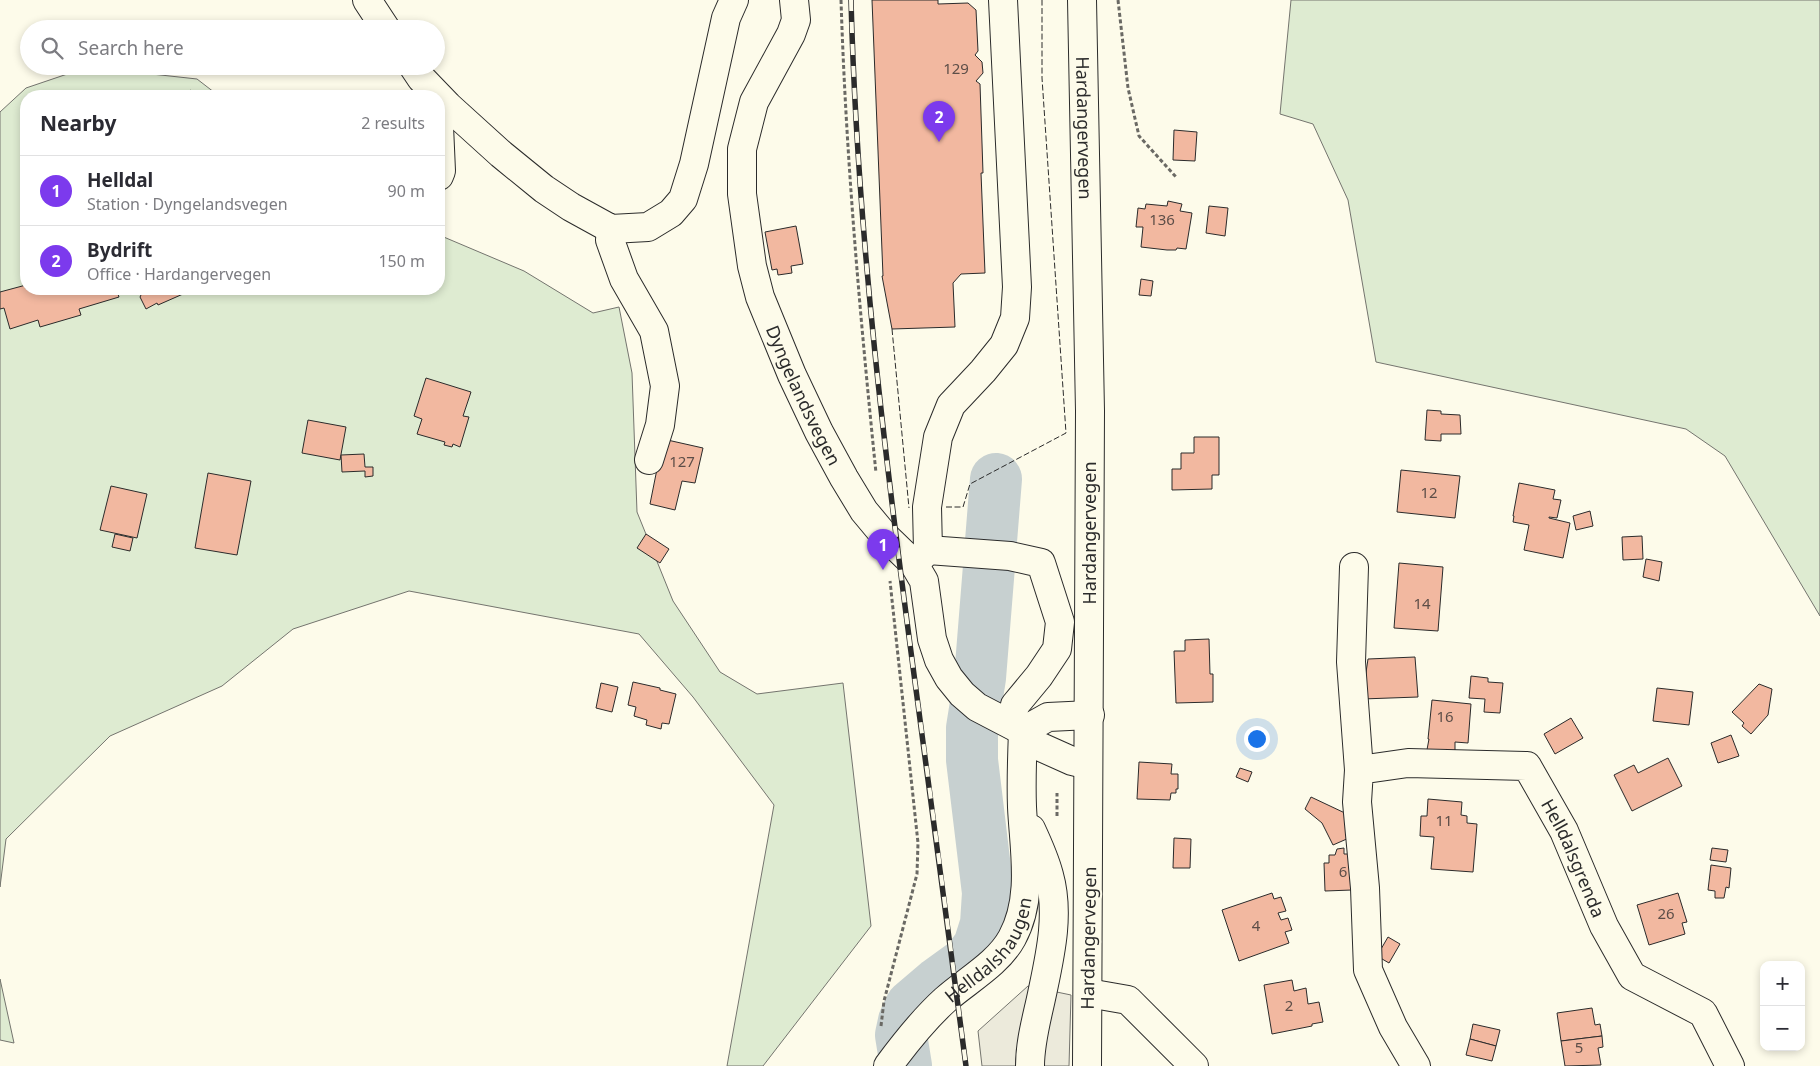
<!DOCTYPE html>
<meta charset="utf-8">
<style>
:root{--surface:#fff;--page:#f7f7f7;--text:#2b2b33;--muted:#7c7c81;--line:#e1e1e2;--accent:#7c3aed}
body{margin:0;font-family:"Noto Sans",sans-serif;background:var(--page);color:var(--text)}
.controls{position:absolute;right:15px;bottom:15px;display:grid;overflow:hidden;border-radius:10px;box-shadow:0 2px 8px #0003}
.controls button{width:45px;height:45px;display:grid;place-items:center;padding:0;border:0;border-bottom:1px solid var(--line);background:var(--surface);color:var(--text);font:25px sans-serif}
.you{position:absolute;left:1256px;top:738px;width:18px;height:18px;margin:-12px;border:4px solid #fff;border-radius:50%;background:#1a73e8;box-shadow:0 0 0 8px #1a73e833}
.badge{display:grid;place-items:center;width:32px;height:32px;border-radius:50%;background:var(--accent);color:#fff;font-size:16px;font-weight:700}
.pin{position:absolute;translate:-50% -41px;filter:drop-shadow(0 1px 2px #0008)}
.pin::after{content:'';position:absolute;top:26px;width:18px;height:15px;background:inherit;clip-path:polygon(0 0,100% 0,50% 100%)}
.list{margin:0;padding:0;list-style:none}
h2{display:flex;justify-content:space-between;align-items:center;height:65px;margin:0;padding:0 20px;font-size:21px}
h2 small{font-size:16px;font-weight:400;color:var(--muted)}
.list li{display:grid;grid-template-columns:32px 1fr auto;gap:15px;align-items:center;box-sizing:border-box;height:70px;padding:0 20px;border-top:1px solid var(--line)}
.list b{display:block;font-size:19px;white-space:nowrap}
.list p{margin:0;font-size:16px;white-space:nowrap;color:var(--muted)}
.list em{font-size:16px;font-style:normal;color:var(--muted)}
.icon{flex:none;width:28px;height:28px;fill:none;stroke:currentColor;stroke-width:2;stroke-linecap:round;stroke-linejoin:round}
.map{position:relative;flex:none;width:1820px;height:1066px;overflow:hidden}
.search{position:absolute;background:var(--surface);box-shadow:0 2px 8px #0003;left:20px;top:20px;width:425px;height:55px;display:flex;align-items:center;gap:12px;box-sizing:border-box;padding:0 18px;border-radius:28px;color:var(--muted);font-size:19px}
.panel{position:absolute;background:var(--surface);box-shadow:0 2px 8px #0003;left:20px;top:90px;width:425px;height:205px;border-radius:20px}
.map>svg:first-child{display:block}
.green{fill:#deebd1;stroke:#74746e}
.parking{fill:#eceadb;stroke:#74746e}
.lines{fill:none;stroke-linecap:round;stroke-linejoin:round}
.river{stroke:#c7d0d0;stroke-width:52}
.building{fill:#f2b8a0;stroke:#2b2b2b}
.minor-casing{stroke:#2b2b2b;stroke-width:30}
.major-casing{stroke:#2b2b2b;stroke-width:30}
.path{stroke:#6a6964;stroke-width:3;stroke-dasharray:4 2.5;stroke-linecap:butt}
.minor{stroke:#fdfbea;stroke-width:28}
.major{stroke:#fdfbea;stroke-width:28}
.rail-casing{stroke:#2b2b2b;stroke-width:5.5}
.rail{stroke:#fdfbea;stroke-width:4;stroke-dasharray:11;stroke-linecap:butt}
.fence{stroke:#2b2b2b;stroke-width:1;stroke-dasharray:6 2.5;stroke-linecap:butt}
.labels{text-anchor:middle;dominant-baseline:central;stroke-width:4;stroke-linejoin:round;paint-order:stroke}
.number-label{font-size:15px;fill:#5d4e48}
.street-label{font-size:18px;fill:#2b2b2b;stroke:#fdfbea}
</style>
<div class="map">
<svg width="1820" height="1066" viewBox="0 0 1820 1066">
<rect width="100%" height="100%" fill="#fdfbea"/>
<g class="green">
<polygon points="1291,0 1820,0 1820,616 1725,456 1686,429 1376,362 1348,200 1313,124 1280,114"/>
<polygon points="88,67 197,79 219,96 26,96 26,289 439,289 439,235 524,271 593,313 619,307 632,373 637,512 673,601 720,672 757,694 843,683 871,926 763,1066 727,1066 774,805 693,697 639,634 409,591 293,629 222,686 110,736 6,839 0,887 0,112 26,88"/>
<polygon points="0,979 14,1043 0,1040"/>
</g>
<polygon class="parking" points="1028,986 1071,995 1069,1066 982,1066 978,1031"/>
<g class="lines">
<polyline class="river" points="906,1066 901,1035 904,1021 911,1006 938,983 967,962 979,946 986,924 988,893 972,760 972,728 980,678 996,479"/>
</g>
<g class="building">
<polygon points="872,0 938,0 938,4 968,3 976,10 978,51 975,55 982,62 983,73 976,81 980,84 983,173 981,173 985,273 961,274 953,283 955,327 892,329 882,276 883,276"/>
<polygon points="191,90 196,96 182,96"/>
<polygon points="1174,130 1197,132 1195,161 1173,160"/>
<polygon points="1168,201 1182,204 1180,211 1192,213 1186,249 1177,248 1176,250 1167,250 1141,247 1143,227 1136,227 1138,208 1145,209 1146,204 1167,206"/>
<polygon points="1209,206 1228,208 1225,236 1206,233"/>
<polygon points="796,226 803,264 791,266 792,273 778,275 777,269 772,270 765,232"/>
<polygon points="24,278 26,278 26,289 116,289 119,297 79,309 81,315 40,327 38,320 10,329 4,308 0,309 0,292 26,285"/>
<polygon points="1141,279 1153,281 1151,296 1139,295"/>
<polygon points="144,289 180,289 183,294 158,305 157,303 146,309 140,297"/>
<polygon points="426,378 471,392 463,416 469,417 460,447 453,444 452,447 444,445 445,442 417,434 422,419 414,416"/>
<polygon points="1427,410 1441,411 1441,414 1460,415 1461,434 1441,434 1441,441 1425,440"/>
<polygon points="308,420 346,427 340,460 302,453"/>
<polygon points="1194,437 1219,437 1219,475 1212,475 1212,489 1172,490 1172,469 1181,469 1181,453 1194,453"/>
<polygon points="663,439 703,448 695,483 682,481 675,510 650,504"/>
<polygon points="364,454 365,467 373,467 373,476 365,477 365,471 342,472 341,455"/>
<polygon points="1401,470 1460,476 1455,518 1397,512"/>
<polygon points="208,473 251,481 237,555 195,548"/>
<polygon points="1519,483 1555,490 1553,499 1561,500 1557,518 1549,517 1549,518 1570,523 1563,558 1524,550 1529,525 1513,522 1514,516 1513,516"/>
<polygon points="111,486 147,494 137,538 100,530"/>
<polygon points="1590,511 1593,526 1576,530 1573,516"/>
<polygon points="115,534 133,538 130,551 112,547"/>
<polygon points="646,534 669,549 660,563 637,548"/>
<polygon points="1642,536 1643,559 1623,560 1622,537"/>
<polygon points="1646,559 1662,562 1659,581 1643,577"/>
<polygon points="1399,563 1443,567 1438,631 1394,628"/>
<polygon points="1209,639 1210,674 1213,674 1213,702 1176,703 1174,651 1185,651 1185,640"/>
<polygon points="1415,657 1418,697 1362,699 1368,659"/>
<polygon points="1471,676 1488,678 1488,682 1503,683 1500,713 1484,712 1485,699 1469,698"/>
<polygon points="633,682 660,688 660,690 676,694 669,724 662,723 661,729 646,725 647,720 634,716 636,707 628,705"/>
<polygon points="601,683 618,687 612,712 596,708"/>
<polygon points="1759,684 1772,689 1768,715 1751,734 1742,726 1744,723 1732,712"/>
<polygon points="1657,688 1693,692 1689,725 1653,721"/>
<polygon points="1432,700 1471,704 1468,743 1455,742 1455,752 1426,755 1429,739 1428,739"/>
<polygon points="1571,718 1583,738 1555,754 1544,734"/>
<polygon points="1731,735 1739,756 1718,763 1711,743"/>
<polygon points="1668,758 1682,786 1632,811 1614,775 1634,765 1638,773"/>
<polygon points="1139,762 1172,764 1171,774 1178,774 1178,789 1176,789 1176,793 1171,793 1170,800 1137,799"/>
<polygon points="1240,768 1252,772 1248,782 1236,777"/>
<polygon points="1311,797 1347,814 1349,838 1333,845 1322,823 1305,809"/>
<polygon points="1428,799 1462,802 1461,815 1467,816 1467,823 1477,824 1473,872 1431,869 1434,837 1420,836 1421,816 1427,816"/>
<polygon points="1174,838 1191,839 1190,868 1173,868"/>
<polygon points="1344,848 1344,854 1351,854 1352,890 1325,891 1324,863 1329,863 1329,855 1335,855 1337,849"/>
<polygon points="1712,848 1728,850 1726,862 1710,860"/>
<polygon points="1711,865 1731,868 1729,888 1726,887 1724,898 1715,898 1715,891 1708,890"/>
<polygon points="1272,893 1274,899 1281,897 1286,911 1278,913 1281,920 1288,918 1292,930 1285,932 1289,943 1239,961 1222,910"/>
<polygon points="1678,893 1687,922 1682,923 1685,934 1649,945 1637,905"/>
<polygon points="1388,937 1400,944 1389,963 1377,956"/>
<polygon points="1292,980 1294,991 1306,988 1308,1004 1319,1002 1323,1022 1312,1024 1312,1026 1272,1034 1264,985"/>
<polygon points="1592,1008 1595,1025 1600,1024 1602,1036 1561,1041 1557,1013"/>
<polygon points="1473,1024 1500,1030 1496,1046 1470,1039"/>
<polygon points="1602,1036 1603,1047 1598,1048 1601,1065 1565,1066 1561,1041"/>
<polygon points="1470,1039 1496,1046 1492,1061 1466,1055"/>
</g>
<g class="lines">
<defs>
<g id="minor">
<polyline points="367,0 386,29"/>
<path id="s1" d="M794,0L796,20L791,34L754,102L742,149V194L752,266L760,297L792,375L819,432L844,478L864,511L884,535L914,564L924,581L932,639L939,660L949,678L962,694L977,707L1023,731L1034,744L1072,761L1088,765"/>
<polyline points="413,66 421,78 448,106 501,154 544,189 571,207 611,229 648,227 671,213 683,199 694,164 726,18 734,0"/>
<polyline points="439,126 441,171 439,176"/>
<polyline points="611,229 610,240 624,279 654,331 665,386 660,425 649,460"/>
<polyline points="928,550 1010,556 1041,563 1060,622 1057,649 1039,676 1015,705 1011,724"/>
<polyline points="914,564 928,550 927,507 938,437 951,405 983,371 1004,345 1015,318 1017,287 1003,0"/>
<polyline points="1354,567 1351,662 1359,770"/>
<polyline points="1023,731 1048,717 1090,715"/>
<polyline points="1088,993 1128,1000 1194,1066"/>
<path id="s2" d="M888,1066C905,1043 924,1019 945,1000C966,981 998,964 1012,938C1034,898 1024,850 1022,807C1021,782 1022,756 1023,731"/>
<path d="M1030,1066C1030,1041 1037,1018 1042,994C1050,956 1060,914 1049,875C1045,860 1038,844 1031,829"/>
<path id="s3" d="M1416,1066L1393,1027L1368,970L1365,888L1357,802L1359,770L1408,763L1527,766L1564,831L1604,926L1632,976L1703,1013L1730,1066"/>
</g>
<g id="major">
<path id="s4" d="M1082,0L1090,411L1087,1066"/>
</g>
</defs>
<use href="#minor" class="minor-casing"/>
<use href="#major" class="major-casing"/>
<g class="path">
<path d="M841,0C846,158 860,316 876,473"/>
<polyline points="1118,0 1128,88 1139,136 1176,177"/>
<polyline points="1057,816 1057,793"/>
<polyline points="881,1026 884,1001 917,874 918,843 890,581"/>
</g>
<use href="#minor" class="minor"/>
<use href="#major" class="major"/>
<defs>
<path id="rail" d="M851,0C857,234 886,466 917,697C934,820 950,943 966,1066"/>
</defs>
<use href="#rail" class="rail-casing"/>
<use href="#rail" class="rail"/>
<g class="fence">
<polyline points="892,329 909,508"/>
<polyline points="946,507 963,507 970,484 1066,433 1042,78 1042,0"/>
</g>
</g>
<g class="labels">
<g class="number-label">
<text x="956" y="68">129</text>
<text x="1162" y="219">136</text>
<text x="682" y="461">127</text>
<text x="1429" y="492">12</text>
<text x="1422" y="603">14</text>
<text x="1445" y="716">16</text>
<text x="1444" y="820">11</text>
<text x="1343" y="871">6</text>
<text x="1666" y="913">26</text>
<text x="1256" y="925">4</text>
<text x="1289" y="1005">2</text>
<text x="1579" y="1047">5</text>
</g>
<g class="street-label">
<text stroke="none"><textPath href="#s4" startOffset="128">Hardangervegen</textPath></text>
<text stroke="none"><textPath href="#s1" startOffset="418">Dyngelandsvegen</textPath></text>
<text transform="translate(1089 533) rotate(-90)">Hardangervegen</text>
<text stroke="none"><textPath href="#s3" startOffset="580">Helldalsgrenda</textPath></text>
<text transform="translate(1088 938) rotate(-89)">Hardangervegen</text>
<text stroke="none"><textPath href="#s2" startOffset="156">Helldalshaugen</textPath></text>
</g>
</g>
</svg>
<div class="controls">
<button>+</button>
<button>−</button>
</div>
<div class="you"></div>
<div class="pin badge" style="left:883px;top:570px">1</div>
<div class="pin badge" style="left:939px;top:142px">2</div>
<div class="search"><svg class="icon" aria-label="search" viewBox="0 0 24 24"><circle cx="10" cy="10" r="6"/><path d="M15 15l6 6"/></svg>Search here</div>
<section class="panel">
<h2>Nearby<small>2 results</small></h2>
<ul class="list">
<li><span class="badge">1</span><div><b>Helldal</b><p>Station · Dyngelandsvegen</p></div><em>90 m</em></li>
<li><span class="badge">2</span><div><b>Bydrift</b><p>Office · Hardangervegen</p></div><em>150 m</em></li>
</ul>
</section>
</div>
